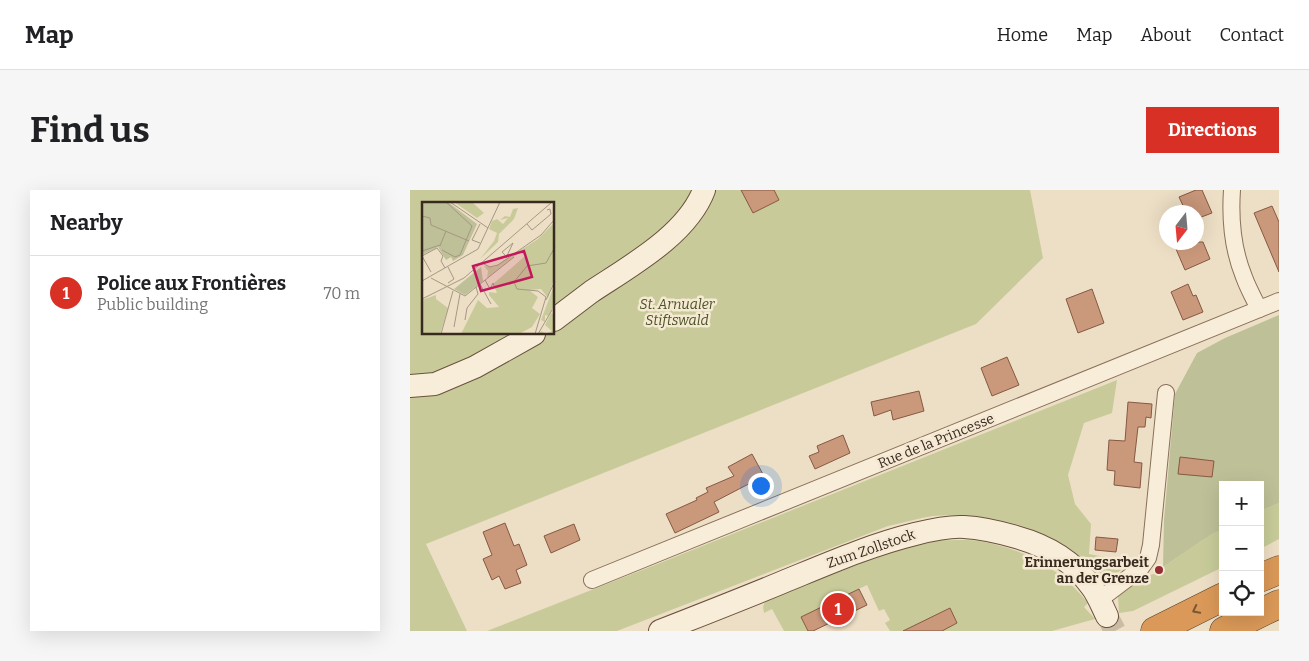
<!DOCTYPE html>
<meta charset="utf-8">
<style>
:root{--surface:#fff;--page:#f6f6f6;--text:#202124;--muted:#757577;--line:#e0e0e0;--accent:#d93025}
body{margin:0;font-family:Bitter,serif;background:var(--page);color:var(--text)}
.controls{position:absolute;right:15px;bottom:15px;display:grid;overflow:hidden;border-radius:0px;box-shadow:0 5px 20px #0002}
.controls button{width:45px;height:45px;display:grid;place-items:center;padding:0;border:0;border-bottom:1px solid var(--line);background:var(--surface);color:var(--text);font:25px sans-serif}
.compass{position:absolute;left:749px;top:15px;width:45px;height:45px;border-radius:50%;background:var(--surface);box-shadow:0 5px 20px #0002;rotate:196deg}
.you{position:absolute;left:350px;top:295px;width:18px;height:18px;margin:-12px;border:4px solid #fff;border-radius:50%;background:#1a73e8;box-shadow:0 0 0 8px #1a73e833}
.badge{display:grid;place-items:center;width:32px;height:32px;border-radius:50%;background:var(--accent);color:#fff;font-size:16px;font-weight:700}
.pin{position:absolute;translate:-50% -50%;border:2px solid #fff;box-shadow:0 1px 5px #0006}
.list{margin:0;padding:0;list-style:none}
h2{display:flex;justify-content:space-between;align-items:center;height:65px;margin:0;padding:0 20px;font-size:21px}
h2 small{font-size:16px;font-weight:400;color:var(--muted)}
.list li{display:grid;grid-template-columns:32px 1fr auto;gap:15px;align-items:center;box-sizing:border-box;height:75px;padding:0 20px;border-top:1px solid var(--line)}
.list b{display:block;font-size:19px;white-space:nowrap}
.list p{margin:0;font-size:16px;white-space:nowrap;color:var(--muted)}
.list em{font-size:16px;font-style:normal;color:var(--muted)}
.icon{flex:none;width:28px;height:28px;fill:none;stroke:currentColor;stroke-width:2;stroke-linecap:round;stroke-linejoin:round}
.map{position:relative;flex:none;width:869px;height:441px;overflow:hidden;border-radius:0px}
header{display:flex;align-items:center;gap:30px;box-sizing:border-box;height:70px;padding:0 25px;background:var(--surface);border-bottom:1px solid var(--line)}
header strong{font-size:24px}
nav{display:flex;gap:28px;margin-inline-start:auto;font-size:18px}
.intro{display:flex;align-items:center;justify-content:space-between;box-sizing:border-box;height:120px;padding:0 30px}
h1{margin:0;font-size:35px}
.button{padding:12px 22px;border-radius:0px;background:var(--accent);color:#fff;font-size:18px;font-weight:700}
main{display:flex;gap:30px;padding:0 30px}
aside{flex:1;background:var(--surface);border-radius:0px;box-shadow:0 5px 20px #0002}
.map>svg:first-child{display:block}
.green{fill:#c8cb99;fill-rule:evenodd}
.cemetery{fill:#bec098}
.building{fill:#ca987b;stroke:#865942}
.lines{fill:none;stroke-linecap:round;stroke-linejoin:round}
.secondary-tunnel{stroke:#c9bba4;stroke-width:22;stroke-dasharray:22 11;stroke-linecap:butt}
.street-casing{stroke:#88705b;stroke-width:18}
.secondary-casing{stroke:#69513e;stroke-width:24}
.highway-casing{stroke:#553f2f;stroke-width:29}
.street{stroke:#f8edd8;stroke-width:16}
.secondary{stroke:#f8edd8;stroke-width:22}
.highway{stroke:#da9958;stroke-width:28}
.oneway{stroke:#795636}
.poi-dot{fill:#952d33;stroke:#f5e9d4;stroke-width:2}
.labels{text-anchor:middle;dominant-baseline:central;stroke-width:5;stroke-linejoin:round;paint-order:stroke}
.park-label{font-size:14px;font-style:italic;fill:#4b5426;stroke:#f5e9d4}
.street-label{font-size:14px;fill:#382a1f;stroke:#f5e9d4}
.poi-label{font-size:14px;font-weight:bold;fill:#382a1f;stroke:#f5e9d4;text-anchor:end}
.inset-road{fill:none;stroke:#a59783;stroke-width:1}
.view{fill:#c2185b;fill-opacity:0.15;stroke:#c2185b;stroke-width:2.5}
.inset-edge{fill:none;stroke:#382a1f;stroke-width:2.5}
</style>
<header>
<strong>Map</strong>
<nav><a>Home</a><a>Map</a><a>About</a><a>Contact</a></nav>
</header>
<div class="intro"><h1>Find us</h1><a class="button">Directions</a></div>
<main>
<aside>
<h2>Nearby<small></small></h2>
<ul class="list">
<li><span class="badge">1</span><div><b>Police aux Frontières</b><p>Public building</p></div><em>70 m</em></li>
</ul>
</aside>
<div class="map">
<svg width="869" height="441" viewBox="0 0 869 441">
<rect width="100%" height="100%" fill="#eddfc5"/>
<g class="green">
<path d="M0,0H620L633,68L566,134L16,354L57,441H0ZM14,14H144V144H14Z"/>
<path d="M707,190L702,223L674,233L658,285L665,314L681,334L679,364L721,372L696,392C684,380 673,368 659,358C621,333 568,322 523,326C508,328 493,333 478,336L207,441H77L245,375Z"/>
<polygon points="869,313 869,349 850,359 850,321"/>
<polygon points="813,339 813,377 723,421 709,423 708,406 737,386 750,382 753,377 802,344"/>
<path d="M530,350C542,351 556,349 569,351C614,359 649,377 678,413L674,417L685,429L642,441H532L547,433L540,418L493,441H480L475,433L480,430L474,419L469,421L457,395L392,427L398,441H374L362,419L354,423L353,417L355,411L381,400L484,361Z"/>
</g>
<polygon class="cemetery" points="869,125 869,313 850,321 850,295 813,295 813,339 802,344 753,377 754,330 765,204 787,163 815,148"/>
<g class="building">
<polygon points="331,0 364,0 369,10 343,23"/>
<polygon points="786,0 792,0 802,23 786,29 786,22 776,22 769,7"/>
<polygon points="862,16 869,32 869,82 844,23"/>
<polygon points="763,52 793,52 800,69 775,80"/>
<polygon points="778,94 783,106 786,105 793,122 773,130 761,102"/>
<polygon points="682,99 694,133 668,143 656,109"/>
<polygon points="597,167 609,195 582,206 571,178"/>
<polygon points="509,201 514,221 483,230 481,220 464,226 461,212"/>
<polygon points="718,212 742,214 741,228 736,227 735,237 728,237 724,272 732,273 730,298 704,295 705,281 697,280 699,250 715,251"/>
<polygon points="433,245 440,263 405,279 399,266 409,262 407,256"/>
<polygon points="342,264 354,286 304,312 309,322 265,343 256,324 287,310 286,308 298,302 296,298 324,286 318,277"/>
<polygon points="770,267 804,271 802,287 768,284"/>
<polygon points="95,333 104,356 109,354 117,375 106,380 111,393 95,399 89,386 82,390 73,369 82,365 73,342"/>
<polygon points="164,334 170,350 141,363 134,346"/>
<polygon points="686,347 708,349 706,362 685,360"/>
<polygon points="449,399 457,415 403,441 398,441 391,427"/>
<polygon points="540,418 547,433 532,441 493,441"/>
</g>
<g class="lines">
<polyline class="secondary-tunnel" points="697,426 705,441"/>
<defs>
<g id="street">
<path d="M822,0C820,29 823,60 834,87C838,98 844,109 849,119"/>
<polyline points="182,390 869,111"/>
<polyline points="689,410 730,379 738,368 741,355 756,203"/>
</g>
<g id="secondary">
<path d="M144,130C156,121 169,111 181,102C220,76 277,45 294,0"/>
<polyline points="0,196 25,194 65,177 124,144"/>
<path d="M250,441C291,425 332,409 373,392C417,374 460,355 505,344C521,340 538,336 554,337C572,338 589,342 606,347C635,355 663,371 681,396C688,405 692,416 697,426"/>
</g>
<g id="highway">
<polyline points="850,388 869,380"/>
<polyline points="745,441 813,407"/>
<polyline points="814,441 869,414"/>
</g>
</defs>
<use href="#street" class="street-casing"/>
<use href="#secondary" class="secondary-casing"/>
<use href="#highway" class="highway-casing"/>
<use href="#street" class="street"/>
<use href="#secondary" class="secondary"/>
<use href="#highway" class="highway"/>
</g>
<defs><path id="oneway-chevron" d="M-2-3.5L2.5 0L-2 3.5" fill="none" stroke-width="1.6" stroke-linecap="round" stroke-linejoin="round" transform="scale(1.25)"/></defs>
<use class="oneway" href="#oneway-chevron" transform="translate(786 420) rotate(153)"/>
<circle class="poi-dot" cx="749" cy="380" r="5"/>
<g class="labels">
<g class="park-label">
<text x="267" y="114">St. Arnualer<tspan x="267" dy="16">Stiftswald</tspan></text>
</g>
<g class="street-label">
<text transform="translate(526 251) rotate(-22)">Rue de la Princesse</text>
<text transform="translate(461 359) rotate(-19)">Zum Zollstock</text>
</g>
<g class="poi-label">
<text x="739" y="372">Erinnerungsarbeit<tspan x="739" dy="16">an der Grenze</tspan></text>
</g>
</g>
<g transform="translate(12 12)">
<rect width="132" height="132" fill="#eddfc5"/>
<path d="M32,0H50L62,11L55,16ZM96,6L92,17L77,32L76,40L58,57L72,39L75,31L67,27L70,19L75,17L81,22L86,16L78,18L83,14L88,15L91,7ZM133,20L132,76L126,96L119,87L107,88L116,95L110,106L118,112L110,125L97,132H39L56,98L65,106L77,105L67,93V90L75,91L71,82L103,54L98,50L65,76L66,69L62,64L72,65L116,37ZM132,84V105L126,114L123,113V120L119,118ZM14,93V97L26,106L18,132H0V98ZM129,111L132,113V131L117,132L119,129L124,132L130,129L123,123Z" fill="#c8cb99"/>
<path d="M0,0H26L55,22L41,53L31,59L29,55L24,58L16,45L0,53ZM59,65L61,79L43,93L32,87Z" fill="#bec098"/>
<path class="inset-road" d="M28,0L66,26M0,14L8,16L9,23M58,22L50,38L58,41M105,22L110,28L129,12L128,7L125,8M9,23L47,39M18,44L24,29M20,48L33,55L38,53L50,24L24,0M0,49L18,43M83,53L80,50L91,41L84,56M62,62L68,65L76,63L119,33L133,17M26,65L32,77L26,81M9,70L0,54L15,46L21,54L19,59L23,66M9,76L43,94L92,55M63,78L68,87L71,81L72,84M0,79L56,47L78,0M58,82L69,102M0,97L42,76L130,0M124,98L133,79M43,118L45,106L56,92L54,85M32,125L38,92M19,132L31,89M113,132L124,95L116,89L95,87L92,80L105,64L124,61L133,45M116,132L130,108"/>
<path class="view" d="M102,49L110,75L59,89L51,64Z"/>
<rect width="132" height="132" class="inset-edge"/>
</g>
</svg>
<div class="controls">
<button>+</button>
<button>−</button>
<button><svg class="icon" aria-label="locate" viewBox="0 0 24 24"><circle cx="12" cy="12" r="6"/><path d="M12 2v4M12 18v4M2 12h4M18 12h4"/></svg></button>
</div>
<svg class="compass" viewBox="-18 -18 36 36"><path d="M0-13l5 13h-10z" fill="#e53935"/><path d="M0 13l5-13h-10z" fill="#757577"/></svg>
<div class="you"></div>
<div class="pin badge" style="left:428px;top:419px">1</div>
</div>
</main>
